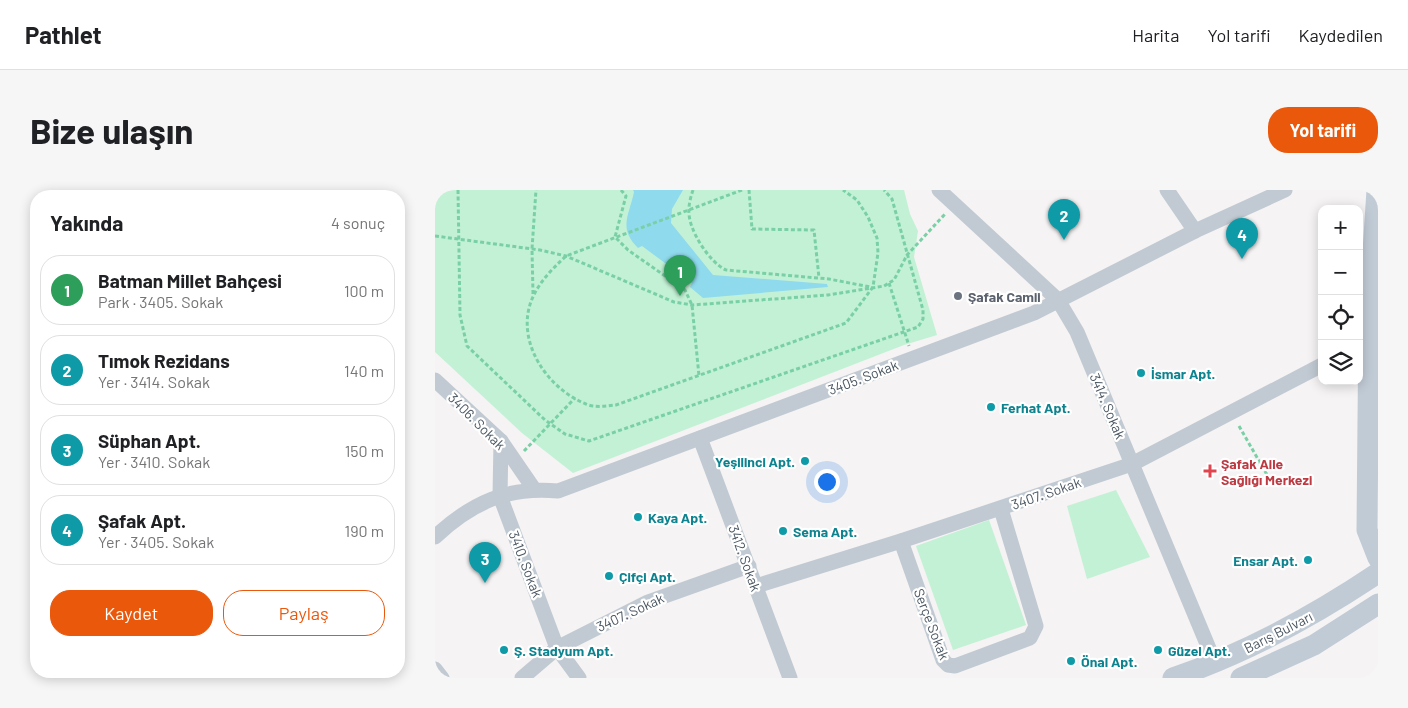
<!DOCTYPE html>
<html lang="tr">
<meta charset="utf-8">
<style>
:root{--surface:#fff;--page:#f6f6f6;--text:#202124;--muted:#757577;--line:#e0e0e0;--accent:#ea580c}
body{margin:0;font-family:Barlow,sans-serif;background:var(--page);color:var(--text)}
.controls{position:absolute;right:15px;top:15px;display:grid;overflow:hidden;border-radius:10px;box-shadow:0 2px 12px #0003}
.controls button{width:45px;height:45px;display:grid;place-items:center;padding:0;border:0;border-bottom:1px solid var(--line);background:var(--surface);color:var(--text);font:25px sans-serif}
.you{position:absolute;left:391px;top:291px;width:18px;height:18px;margin:-12px;border:4px solid #fff;border-radius:50%;background:#1a73e8;box-shadow:0 0 0 8px #1a73e833}
.badge{display:grid;place-items:center;width:32px;height:32px;border-radius:50%;background:var(--accent);color:#fff;font-size:16px;font-weight:700}
.pin{position:absolute;translate:-50% -41px;filter:drop-shadow(0 1px 2px #0008)}
.pin::after{content:'';position:absolute;top:26px;width:18px;height:15px;background:inherit;clip-path:polygon(0 0,100% 0,50% 100%)}
.list{margin:0;padding:0;list-style:none}
h2{display:flex;justify-content:space-between;align-items:center;height:65px;margin:0;padding:0 20px;font-size:21px}
h2 small{font-size:16px;font-weight:400;color:var(--muted)}
.list li{display:grid;grid-template-columns:32px 1fr auto;gap:15px;align-items:center;box-sizing:border-box;height:70px;margin:0 10px 10px;padding:0 10px;border:1px solid var(--line);border-radius:20px}
.list b{display:block;font-size:19px;white-space:nowrap}
.list p{margin:0;font-size:16px;white-space:nowrap;color:var(--muted)}
.list em{font-size:16px;font-style:normal;color:var(--muted)}
.actions{display:flex;gap:10px;padding:15px 20px}
.actions a{flex:1;padding:11px 0;border:1px solid var(--accent);border-radius:20px;text-align:center;font-size:18px;color:var(--accent)}
.actions .main{background:var(--accent);color:#fff}
.icon{flex:none;width:28px;height:28px;fill:none;stroke:currentColor;stroke-width:2;stroke-linecap:round;stroke-linejoin:round}
.map{position:relative;flex:none;width:943px;height:488px;overflow:hidden;border-radius:20px}
header{display:flex;align-items:center;gap:30px;box-sizing:border-box;height:70px;padding:0 25px;background:var(--surface);border-bottom:1px solid var(--line)}
header strong{font-size:24px}
nav{display:flex;gap:28px;margin-inline-start:auto;font-size:18px}
.intro{display:flex;align-items:center;justify-content:space-between;box-sizing:border-box;height:120px;padding:0 30px}
h1{margin:0;font-size:35px}
.button{padding:12px 22px;border-radius:20px;background:var(--accent);color:#fff;font-size:18px;font-weight:700}
main{display:flex;gap:30px;padding:0 30px}
aside{flex:1;background:var(--surface);border-radius:20px;box-shadow:0 2px 12px #0003}
.map>svg:first-child{display:block}
.green{fill:#c3f1d5}
.water{fill:#90daee}
.lines{fill:none;stroke-linecap:round;stroke-linejoin:round}
.path{stroke:#7ad0a6;stroke-width:3;stroke-dasharray:4 2.5;stroke-linecap:butt}
.minor{stroke:#c1cad2;stroke-width:15}
.secondary{stroke:#c1cbd6;stroke-width:21}
.worship-dot{fill:#6b7280;stroke:#fff;stroke-width:2}
.culture-dot{fill:#0f9aa8;stroke:#fff;stroke-width:2}
.health-dot{fill:#e0444e;stroke:#fff;stroke-width:2}
.labels{text-anchor:middle;dominant-baseline:central;stroke-width:4.5;stroke-linejoin:round;paint-order:stroke}
.worship-label{font-size:14px;font-weight:bold;fill:#5b616d;stroke:#fff;text-anchor:start}
.culture-label{font-size:14px;font-weight:bold;fill:#0d838f;stroke:#fff;text-anchor:start}
.street-label{font-size:14px;fill:#4a5661;stroke:#fff}
.health-label{font-size:14px;font-weight:bold;fill:#be3a42;stroke:#fff;text-anchor:start}
</style>
<header>
<strong>Pathlet</strong>
<nav><a>Harita</a><a>Yol tarifi</a><a>Kaydedilen</a></nav>
</header>
<div class="intro"><h1>Bize ulaşın</h1><a class="button">Yol tarifi</a></div>
<main>
<aside>
<h2>Yakında<small>4 sonuç</small></h2>
<ul class="list">
<li><span class="badge" style="background:#2e9e5b">1</span><div><b>Batman Millet Bahçesi</b><p>Park · 3405. Sokak</p></div><em>100 m</em></li>
<li><span class="badge" style="background:#0f9aa8">2</span><div><b>Tımok Rezidans</b><p>Yer · 3414. Sokak</p></div><em>140 m</em></li>
<li><span class="badge" style="background:#0f9aa8">3</span><div><b>Süphan Apt.</b><p>Yer · 3410. Sokak</p></div><em>150 m</em></li>
<li><span class="badge" style="background:#0f9aa8">4</span><div><b>Şafak Apt.</b><p>Yer · 3405. Sokak</p></div><em>190 m</em></li>
</ul>
<div class="actions"><a class="main">Kaydet</a><a>Paylaş</a></div>
</aside>
<div class="map">
<svg width="943" height="488" viewBox="0 0 943 488">
<rect width="100%" height="100%" fill="#f5f3f3"/>
<g class="green">
<polygon points="0,0 469,0 475,24 483,41 479,67 502,145 469,155 138,283 87,243 0,162"/>
<polygon points="681,300 715,367 652,389 632,316"/>
<polygon points="554,330 591,435 518,460 481,356"/>
</g>
<path class="water" d="M198,0H248L237,19L236,33L278,85L392,94L393,97L268,108L255,97L257,93L207,56L203,58C183,38 194,26 199,2Z"/>
<g class="lines">
<g class="path">
<polyline points="23,0 25,125 32,156 110,230 130,244 154,251 483,137 488,129 488,120 457,9 449,0"/>
<polyline points="186,0 191,6 180,47 193,60 250,100 257,115 264,186"/>
<path d="M258,0C256,6 254,13 254,19C252,39 275,73 291,80L394,89L435,97"/>
<path d="M307,0L131,66C114,82 97,99 93,123C87,161 116,200 151,214C160,218 171,216 181,215L411,133L438,97L443,63L442,48L433,27L422,10L408,0"/>
<polyline points="314,0 317,39 379,40 384,88"/>
<polyline points="0,46 105,60 131,66 239,112 257,115 393,105 449,96 459,90 472,65 510,24"/>
<polyline points="454,93 474,156"/>
<polyline points="98,104 97,59 101,0"/>
<polyline points="804,236 839,297"/>
<polyline points="89,261 140,208"/>
</g>
<g class="minor">
<polyline points="504,0 623,110 642,142 780,473"/>
<polyline points="732,0 760,41"/>
<polyline points="0,190 66,251 99,299"/>
<polyline points="265,248 355,488"/>
<polyline points="66,251 65,306 122,458 144,488"/>
<path d="M0,347C36,313 73,296 123,301L599,123L760,41L850,0"/>
<polyline points="466,351 508,470 513,475 520,476 595,448 601,436 566,319"/>
<polyline points="321,396 466,351 697,274 887,175"/>
<polyline points="0,479 7,488"/>
<polyline points="87,488 122,458 213,412 314,376"/>
</g>
<g class="secondary">
<polyline points="942,0 934,122 932,340 943,368"/>
<path d="M738,488C811,463 879,426 943,383"/>
<polyline points="806,488 879,455 943,414"/>
</g>
</g>
<circle class="worship-dot" cx="523" cy="106" r="5"/>
<g class="culture-dot">
<circle cx="706" cy="183" r="5"/>
<circle cx="556" cy="217" r="5"/>
<circle cx="370" cy="271" r="5"/>
<circle cx="203" cy="327" r="5"/>
<circle cx="348" cy="341" r="5"/>
<circle cx="873" cy="370" r="5"/>
<circle cx="174" cy="386" r="5"/>
<circle cx="69" cy="460" r="5"/>
<circle cx="723" cy="460" r="5"/>
<circle cx="636" cy="471" r="5"/>
</g>
<path class="health-dot" d="M772.5 273.5h5v5h5v5h-5v5h-5v-5h-5v-5h5z"/>
<g class="labels">
<g class="worship-label">
<text x="533" y="106">Şafak Camii</text>
</g>
<g class="culture-label">
<text x="716" y="183">İsmar Apt.</text>
<text x="566" y="217">Ferhat Apt.</text>
<text x="360" y="271" text-anchor="end">Yeşilinci Apt.</text>
<text x="213" y="327">Kaya Apt.</text>
<text x="358" y="341">Sema Apt.</text>
<text x="863" y="370" text-anchor="end">Ensar Apt.</text>
<text x="184" y="386">Çifçi Apt.</text>
<text x="79" y="460">Ş. Stadyum Apt.</text>
<text x="733" y="460">Güzel Apt.</text>
<text x="646" y="471">Önal Apt.</text>
</g>
<g class="street-label">
<text transform="translate(428 187) rotate(-21)">3405. Sokak</text>
<text transform="translate(673 216) rotate(67)">3414. Sokak</text>
<text transform="translate(42 231) rotate(45)">3406. Sokak</text>
<text transform="translate(611 303) rotate(-19)">3407. Sokak</text>
<text transform="translate(310 368) rotate(70)">3412. Sokak</text>
<text transform="translate(91 374) rotate(69)">3410. Sokak</text>
<text transform="translate(195 422) rotate(-25)">3407. Sokak</text>
<text transform="translate(497 434) rotate(69)">Serçe Sokak</text>
<text transform="translate(843 442) rotate(-27)">Barış Bulvarı</text>
</g>
<g class="health-label">
<text x="786" y="273">Şafak Aile<tspan x="786" dy="16">Sağlığı Merkezi</tspan></text>
</g>
</g>
</svg>
<div class="controls">
<button>+</button>
<button>−</button>
<button><svg class="icon" aria-label="locate" viewBox="0 0 24 24"><circle cx="12" cy="12" r="6"/><path d="M12 2v4M12 18v4M2 12h4M18 12h4"/></svg></button>
<button><svg class="icon" aria-label="layers" viewBox="0 0 24 24"><path d="M12 4l9 5-9 5-9-5zM3 14l9 5 9-5"/></svg></button>
</div>
<div class="you"></div>
<div class="pin badge" style="left:245px;top:106px;background:#2e9e5b">1</div>
<div class="pin badge" style="left:629px;top:50px;background:#0f9aa8">2</div>
<div class="pin badge" style="left:50px;top:393px;background:#0f9aa8">3</div>
<div class="pin badge" style="left:807px;top:69px;background:#0f9aa8">4</div>
</div>
</main>
